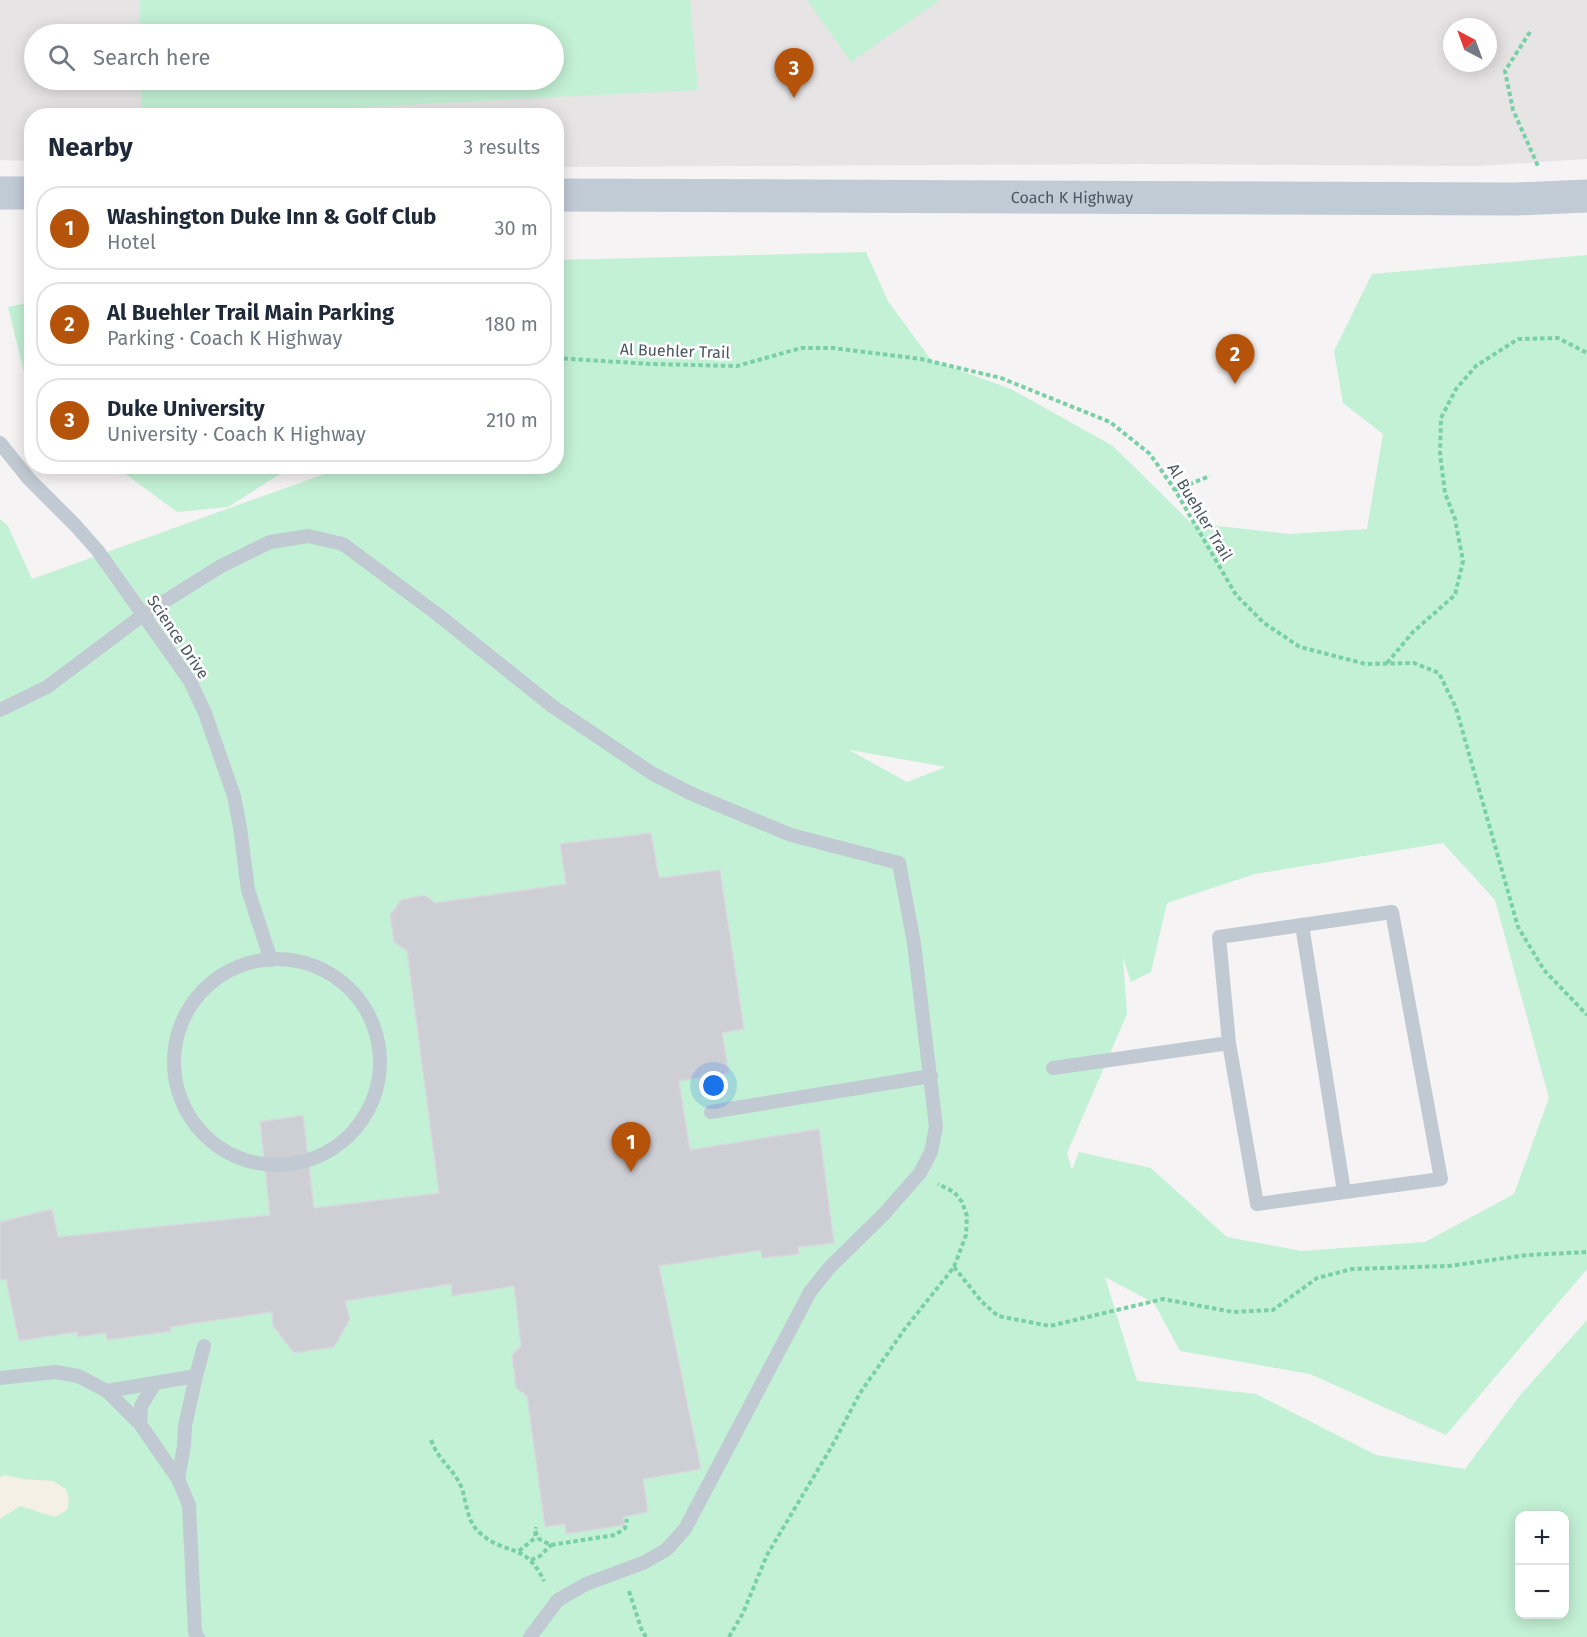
<!DOCTYPE html>
<meta charset="utf-8">
<style>
:root{--surface:#fff;--page:#f6f6f7;--text:#1f2937;--muted:#747a83;--line:#e0e1e3;--accent:#b45309}
body{margin:0;font-family:"Fira Sans",sans-serif;background:var(--page);color:var(--text)}
.controls{position:absolute;right:18px;bottom:18px;display:grid;overflow:hidden;border-radius:12px;box-shadow:0 3px 15px #0003}
.controls button{width:54px;height:54px;display:grid;place-items:center;padding:0;border:0;border-bottom:2px solid var(--line);background:var(--surface);color:var(--text);font:30px sans-serif}
.compass{position:absolute;left:1443px;top:18px;width:54px;height:54px;border-radius:50%;background:var(--surface);box-shadow:0 3px 15px #0003;rotate:319deg}
.you{position:absolute;left:714px;top:1086px;width:21px;height:21px;margin:-15px;border:4px solid #fff;border-radius:50%;background:#1a73e8;box-shadow:0 0 0 9px #1a73e833}
.badge{display:grid;place-items:center;width:39px;height:39px;border-radius:50%;background:var(--accent);color:#fff;font-size:20px;font-weight:700}
.pin{position:absolute;translate:-50% -50px;filter:drop-shadow(0 2px 3px #0008)}
.pin::after{content:'';position:absolute;top:32px;width:21px;height:18px;background:inherit;clip-path:polygon(0 0,100% 0,50% 100%)}
.list{margin:0;padding:0;list-style:none}
h2{display:flex;justify-content:space-between;align-items:center;height:78px;margin:0;padding:0 24px;font-size:26px}
h2 small{font-size:20px;font-weight:400;color:var(--muted)}
.list li{display:grid;grid-template-columns:39px 1fr auto;gap:18px;align-items:center;box-sizing:border-box;height:84px;margin:0 12px 12px;padding:0 12px;border:2px solid var(--line);border-radius:24px}
.list b{display:block;font-size:22px;white-space:nowrap}
.list p{margin:0;font-size:20px;white-space:nowrap;color:var(--muted)}
.list em{font-size:20px;font-style:normal;color:var(--muted)}
.icon{flex:none;width:33px;height:33px;fill:none;stroke:currentColor;stroke-width:2;stroke-linecap:round;stroke-linejoin:round}
.map{position:relative;flex:none;width:1587px;height:1637px;overflow:hidden}
.search{position:absolute;background:var(--surface);box-shadow:0 3px 15px #0003;left:24px;top:24px;width:540px;height:66px;display:flex;align-items:center;gap:15px;box-sizing:border-box;padding:0 21px;border-radius:33px;color:var(--muted);font-size:22px}
.panel{position:absolute;background:var(--surface);box-shadow:0 3px 15px #0003;left:24px;top:108px;width:540px;height:366px;border-radius:24px}
.map>svg:first-child{display:block}
.education{fill:#e6e4e5;fill-rule:evenodd}
.green{fill:#c3f1d5;fill-rule:evenodd}
.sand{fill:#f5f0e5}
.building{fill:#cdcfd5;stroke:#d7d9de;stroke-width:1.5}
.lines{fill:none;stroke-linecap:round;stroke-linejoin:round}
.path{stroke:#7ad0a6;stroke-width:4;stroke-dasharray:4.5 3;stroke-linecap:butt}
.service{stroke:#c1cad2;stroke-width:14}
.secondary{stroke:#c1cbd6;stroke-width:33}
.labels{text-anchor:middle;dominant-baseline:central;stroke-width:5;stroke-linejoin:round;paint-order:stroke}
.street-label{font-size:16px;fill:#4a5661;stroke:#fff}
</style>
<div class="map">
<svg width="1587" height="1637" viewBox="0 0 1587 1637">
<rect width="100%" height="100%" fill="#f5f3f3"/>
<path class="education" d="M0,0H1587V159L1477,166L1137,164L557,167L556,116H32L31,161L0,160ZM1452,27H1488V63H1452ZM34,34H554V80H34Z"/>
<g class="green">
<polygon points="140,0 690,0 698,90 203,115 142,115 141,80 554,80 554,34 140,34"/>
<polygon points="807,0 940,0 851,62"/>
<path d="M866,252L888,301L931,360L1011,389L1113,446L1191,523L1289,534L1367,529L1383,434L1343,403L1334,351L1372,274L1587,255V1269L1446,1435L1310,1374L1180,1351L1154,1303L1105,1277L1137,1381L1256,1394L1376,1455L1465,1469L1521,1394L1587,1320V1637H0V519L8,526L32,579L344,467L556,466L557,260ZM849,750H850L946,767L907,782ZM1443,843L1495,900L1549,1098L1514,1194L1425,1242L1302,1251L1227,1237L1151,1168L1079,1152L1072,1170L1067,1153L1127,1014L1123,958L1131,982L1151,972L1167,903L1255,874ZM1520,1516H1564V1614H1520Z"/>
<polygon points="31,302 32,302 31,385 26,380 8,307"/>
<polygon points="116,467 291,467 228,507 177,512"/>
</g>
<polygon class="sand" points="5,1475 22,1479 53,1481 66,1489 69,1500 67,1510 55,1517 20,1506 0,1519 0,1477"/>
<polygon class="building" points="651,833 659,878 720,870 744,1029 722,1033 729,1073 679,1081 690,1150 819,1129 834,1243 798,1247 799,1254 762,1258 761,1250 659,1266 701,1469 643,1479 648,1512 623,1517 625,1525 566,1534 565,1524 545,1527 527,1396 516,1388 512,1355 521,1346 514,1286 452,1296 451,1284 345,1301 350,1319 334,1347 294,1353 273,1326 272,1312 170,1327 171,1331 107,1340 106,1333 77,1337 77,1332 19,1341 6,1279 0,1280 0,1222 52,1209 58,1237 270,1215 260,1122 303,1115 314,1208 439,1193 407,951 394,942 390,915 401,900 425,895 435,903 566,884 560,844"/>
<g class="lines">
<g class="path">
<polyline points="1530,32 1505,71 1513,110 1538,166"/>
<polyline points="556,358 650,364 737,366 801,348 833,348 921,359 1001,378 1110,422 1150,454 1175,490 1236,595 1264,623 1300,647 1366,664 1414,663 1439,673 1456,708 1518,927 1544,970 1587,1015"/>
<polyline points="1175,490 1210,476"/>
<polyline points="1387,663 1413,632 1455,595 1463,561 1455,519 1445,493 1440,453 1441,418 1456,389 1476,366 1518,339 1558,338 1587,353"/>
<polyline points="954,1267 982,1302 998,1316 1050,1326 1163,1299 1233,1312 1273,1310 1317,1278 1352,1269 1449,1266 1527,1255 1587,1252"/>
<path d="M431,1440C438,1459 450,1466 459,1482C468,1499 464,1519 480,1533C507,1557 525,1541 544,1581"/>
<polyline points="535,1531 539,1539 551,1545 615,1535 625,1528 627,1519"/>
<polyline points="519,1551 535,1538 536,1527"/>
<polyline points="531,1560 540,1556 551,1545"/>
<polyline points="629,1591 642,1631 646,1637"/>
<polyline points="729,1637 743,1613 767,1555 832,1446 860,1393 904,1330 954,1267 966,1235 967,1216 962,1202 954,1192 938,1184"/>
</g>
<g class="service">
<polyline points="0,443 29,479 76,526 98,551 190,681 205,713 234,796 240,827 248,890 271,960"/>
<polyline points="0,710 47,687 143,615 221,566 270,542 308,536 343,544 437,614 552,706 653,774 692,794 791,835 899,863 914,943 936,1127 931,1152 920,1173 884,1214 830,1267 810,1292 685,1529 666,1550 643,1563 586,1584 558,1600 530,1637"/>
<polyline points="1302,925 1344,1192"/>
<circle cx="277" cy="1062" r="103"/>
<polyline points="1053,1068 1229,1043 1257,1204 1441,1179 1392,912 1219,937 1229,1043"/>
<polyline points="711,1112 931,1076"/>
<polyline points="0,1378 55,1372 78,1376 107,1391 140,1424 178,1479 189,1505 195,1632 198,1637"/>
<polyline points="107,1391 196,1376"/>
<polyline points="140,1424 141,1406 155,1383"/>
<polyline points="178,1479 184,1446 185,1426 196,1376 204,1346"/>
</g>
<g class="secondary">
<polyline points="0,193 32,193"/>
<path id="s1" d="M556,195L1516,199L1587,196"/>
</g>
</g>
<g class="labels">
<g class="street-label">
<text stroke="none"><textPath href="#s1" startOffset="516">Coach K Highway</textPath></text>
<text transform="translate(675 351) rotate(2)">Al Buehler Trail</text>
<text transform="translate(1200 512) rotate(59)">Al Buehler Trail</text>
<text transform="translate(178 637) rotate(56)">Science Drive</text>
</g>
</g>
</svg>
<div class="controls">
<button>+</button>
<button>−</button>
</div>
<svg class="compass" viewBox="-18 -18 36 36"><path d="M0-13l5 13h-10z" fill="#e53935"/><path d="M0 13l5-13h-10z" fill="#747a83"/></svg>
<div class="you"></div>
<div class="pin badge" style="left:631px;top:1172px">1</div>
<div class="pin badge" style="left:1235px;top:384px">2</div>
<div class="pin badge" style="left:794px;top:98px">3</div>
<div class="search"><svg class="icon" aria-label="search" viewBox="0 0 24 24"><circle cx="10" cy="10" r="6"/><path d="M15 15l6 6"/></svg>Search here</div>
<section class="panel">
<h2>Nearby<small>3 results</small></h2>
<ul class="list">
<li><span class="badge">1</span><div><b>Washington Duke Inn &amp; Golf Club</b><p>Hotel</p></div><em>30 m</em></li>
<li><span class="badge">2</span><div><b>Al Buehler Trail Main Parking</b><p>Parking · Coach K Highway</p></div><em>180 m</em></li>
<li><span class="badge">3</span><div><b>Duke University</b><p>University · Coach K Highway</p></div><em>210 m</em></li>
</ul>
</section>
</div>
